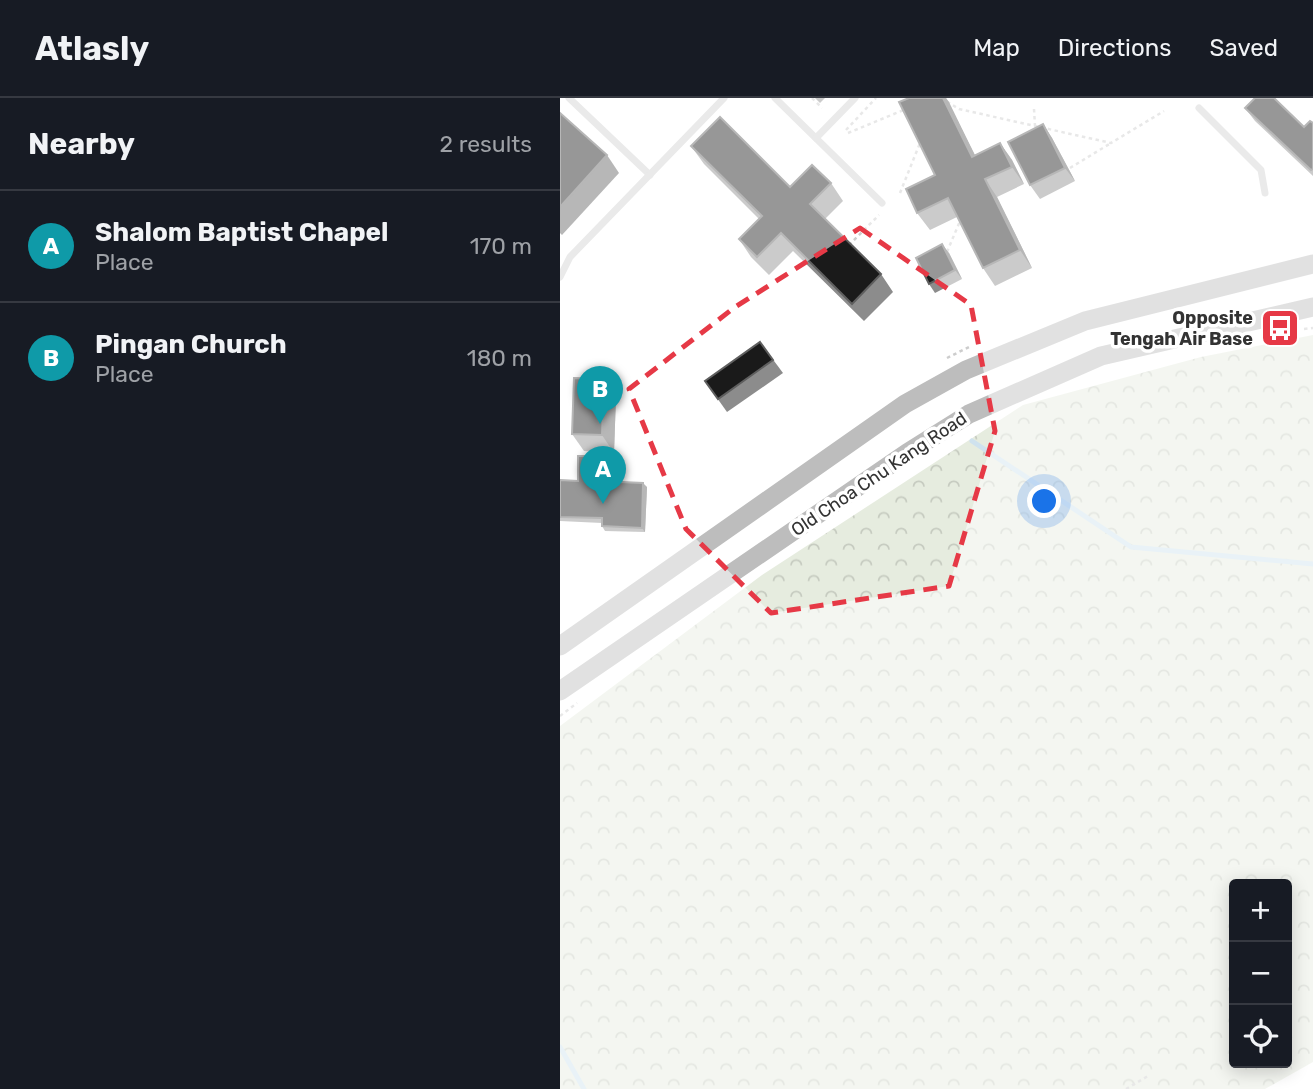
<!DOCTYPE html>
<meta charset="utf-8">
<style>
:root{--surface:#171b24;--page:#242831;--text:#f1f3f6;--muted:#9ea1a6;--line:#363941;--accent:#e63946}
body{margin:0;font-family:Rubik,sans-serif;background:var(--page);color:var(--text)}
.controls{position:absolute;right:21px;bottom:21px;display:grid;overflow:hidden;border-radius:7px;box-shadow:0 4px 18px #0003}
.controls button{width:63px;height:63px;display:grid;place-items:center;padding:0;border:0;border-bottom:2px solid var(--line);background:var(--surface);color:var(--text);font:35px sans-serif}
.you{position:absolute;left:485px;top:404px;width:24px;height:24px;margin:-18px;border:5px solid #fff;border-radius:50%;background:#1a73e8;box-shadow:0 0 0 10px #1a73e833}
.badge{display:grid;place-items:center;width:46px;height:46px;border-radius:50%;background:var(--accent);color:#fff;font-size:23px;font-weight:700}
.pin{position:absolute;translate:-50% -58px;filter:drop-shadow(0 2px 4px #0008)}
.pin::after{content:'';position:absolute;top:37px;width:24px;height:21px;background:inherit;clip-path:polygon(0 0,100% 0,50% 100%)}
.list{margin:0;padding:0;list-style:none}
h2{display:flex;justify-content:space-between;align-items:center;height:91px;margin:0;padding:0 28px;font-size:30px}
h2 small{font-size:23px;font-weight:400;color:var(--muted)}
.list li{display:grid;grid-template-columns:46px 1fr auto;gap:21px;align-items:center;box-sizing:border-box;height:112px;padding:0 28px;border-top:2px solid var(--line)}
.list b{display:block;font-size:26px;white-space:nowrap}
.list p{margin:0;font-size:23px;white-space:nowrap;color:var(--muted)}
.list em{font-size:23px;font-style:normal;color:var(--muted)}
.icon{flex:none;width:38px;height:38px;fill:none;stroke:currentColor;stroke-width:2;stroke-linecap:round;stroke-linejoin:round}
.map{position:relative;flex:none;width:753px;height:991px;overflow:hidden}
header{display:flex;align-items:center;gap:42px;box-sizing:border-box;height:98px;padding:0 35px;background:var(--surface);border-bottom:2px solid var(--line)}
header strong{font-size:33px}
nav{display:flex;gap:38px;margin-inline-start:auto;font-size:24px}
main{display:flex}
aside{flex:1;background:var(--surface)}
.map>svg:first-child{display:block}
.forest{fill:url(#forest-crowns);fill-rule:evenodd}
.lines{fill:none;stroke-linecap:round;stroke-linejoin:round}
.stream{stroke:#cfe2ee;stroke-width:5}
.path{stroke:#cdcdcd;stroke-width:2.5;stroke-dasharray:3.5 3.5;stroke-linecap:butt}
.lane{stroke:#d0d0d0;stroke-width:7}
.secondary{stroke:#bdbdbd;stroke-width:19}
.wall{fill:#8c8c8c}
.shaded-wall{fill:#5f5f5f}
.building{fill:#1a1a1a;stroke:#5f5f5f;stroke-width:2}
.marked{fill:none;stroke:#e63946;stroke-width:5;stroke-dasharray:14 9;stroke-linejoin:round}
.labels{text-anchor:middle;dominant-baseline:central;stroke-width:7;stroke-linejoin:round;paint-order:stroke}
.poi-label{font-size:18px;font-weight:bold;fill:#333;stroke:#fff;text-anchor:end}
.street-label{font-size:18px;fill:#333;stroke:#fff}
</style>
<header>
<strong>Atlasly</strong>
<nav><a>Map</a><a>Directions</a><a>Saved</a></nav>
</header>
<main>
<aside>
<h2>Nearby<small>2 results</small></h2>
<ul class="list">
<li><span class="badge" style="background:#0f9aa8">A</span><div><b>Shalom Baptist Chapel</b><p>Place</p></div><em>170 m</em></li>
<li><span class="badge" style="background:#0f9aa8">B</span><div><b>Pingan Church</b><p>Place</p></div><em>180 m</em></li>
</ul>
</aside>
<div class="map">
<svg width="753" height="991" viewBox="0 0 753 991">
<defs>
<pattern id="forest-crowns" width="20" height="18" patternUnits="userSpaceOnUse" patternTransform="scale(1.75)"><rect width="20" height="18" fill="#e6ecdf"/><path d="M2 6a3 3 0 1 1 6 0M12 15a3 3 0 1 1 6 0" fill="none" stroke="#c6cbc0"/></pattern>
</defs>
<rect width="100%" height="100%" fill="#fff"/>
<path class="forest" d="M753,237V964L705,991H0V628L202,477L463,307L641,259ZM674,786H727V965H674Z"/>
<g class="lines">
<g class="stream">
<polyline points="412,343 571,449 753,466"/>
<polyline points="0,949 24,991"/>
</g>
<g class="path">
<polyline points="252,0 262,10"/>
<polyline points="381,0 399,11 551,45 604,13"/>
<polyline points="474,11 475,28"/>
<polyline points="286,32 316,0"/>
<polyline points="288,35 346,11"/>
<polyline points="510,70 551,45"/>
<polyline points="340,95 360,45"/>
<polyline points="289,147 319,117"/>
<polyline points="387,154 400,123"/>
<polyline points="744,231 753,230"/>
<polyline points="387,260 409,249"/>
<polyline points="0,618 17,605"/>
<polyline points="566,991 588,978"/>
</g>
<g class="lane">
<polyline points="9,0 90,77"/>
<polyline points="215,0 322,105"/>
<polyline points="639,10 701,72 705,95"/>
<polyline points="256,40 295,0"/>
<polyline points="0,179 10,159 164,0"/>
</g>
<g class="secondary">
<polyline points="0,548 345,306 406,272 525,223 753,166"/>
<polyline points="0,593 347,355 409,316 541,258 753,209"/>
</g>
</g>
<g class="wall">
<polygon points="255,0 265,0 260,5"/>
<polygon points="349,0 386,0 415,57 440,45 452,62 464,86 437,99 472,170 435,188 423,170 397,119 370,132 357,115 375,77"/>
<polygon points="685,10 744,29 753,25 753,78 695,23"/>
<polygon points="483,26 492,40 515,83 480,101 470,87"/>
<polygon points="131,48 230,89 271,85 283,103 265,121 321,176 333,194 304,223 233,153 209,177 191,159 179,141 199,121 144,66"/>
<polygon points="389,155 402,181 375,195 369,186"/>
<polygon points="200,244 223,275 167,314 145,283"/>
<polygon points="44,281 56,298 54,355 24,353 12,336"/>
<polygon points="38,358 42,363 41,383 87,389 85,434 45,433 42,428 42,425 0,423 0,382 18,383"/>
</g>
<g class="shaded-wall">
<polygon points="383,0 386,0 389,4 424,76 412,59"/>
<polygon points="483,26 492,40 515,83 505,70"/>
<polygon points="440,45 452,62 464,86 452,69"/>
<polygon points="47,57 59,75 2,137 0,135 0,109"/>
<polygon points="425,81 437,99 472,170 460,152"/>
<polygon points="382,146 389,155 402,181 395,172"/>
<polygon points="44,281 56,298 54,355 42,337"/>
<polygon points="38,358 42,363 41,388 38,383"/>
<polygon points="83,385 87,389 85,434 82,430"/>
</g>
<g class="building">
<polygon points="349,0 383,0 412,59 440,45 452,69 425,81 460,152 423,170 388,100 357,115 346,91 375,77 339,4"/>
<polygon points="695,0 714,0 744,29 750,23 753,25 753,71 751,72 685,10"/>
<polygon points="0,15 47,57 0,109"/>
<polygon points="160,19 230,89 252,67 271,85 250,106 321,176 292,206 221,135 197,159 179,141 202,118 131,48"/>
<polygon points="483,26 505,70 470,87 448,44"/>
<polygon points="382,146 395,172 369,186 356,160"/>
<polygon points="200,244 213,262 158,301 145,283"/>
<polygon points="14,280 44,281 42,337 12,336"/>
<polygon points="18,358 38,358 38,383 83,385 82,430 42,428 42,420 0,419 0,382 18,383"/>
</g>
<path d="M0 0H753V991H0ZM300,130L411,207L435,333L389,488L211,515L126,431L69,291L175,209Z" fill="#fff" fill-opacity=".55" fill-rule="evenodd"/>
<path class="marked" d="M300,130L411,207L435,333L389,488L211,515L126,431L69,291L175,209Z"/>
<defs>
<symbol id="bus-square" viewBox="-11 -11 22 22"><rect x="-9" y="-9" width="18" height="18" rx="4" fill="#e63946" stroke="#fff"/><path d="M-5-6H5V4H4V6H2V4H-2V6H-4V4H-5ZM-3.5-4V0h7V-4ZM-3.5 1.2v1.5H-2V1.2ZM2 1.2v1.5H3.5V1.2Z" fill="#fff"/></symbol>
</defs>
<g fill-rule="evenodd">
<use href="#bus-square" x="698" y="208" width="44" height="44"/>
</g>
<g class="labels">
<g class="poi-label">
<text x="693" y="220">Opposite<tspan x="693" dy="21">Tengah Air Base</tspan></text>
</g>
<g class="street-label">
<text transform="translate(319 376) rotate(-34)">Old Choa Chu Kang Road</text>
</g>
</g>
</svg>
<div class="controls">
<button>+</button>
<button>−</button>
<button><svg class="icon" aria-label="locate" viewBox="0 0 24 24"><circle cx="12" cy="12" r="6"/><path d="M12 2v4M12 18v4M2 12h4M18 12h4"/></svg></button>
</div>
<div class="you"></div>
<div class="pin badge" style="left:43px;top:406px;background:#0f9aa8">A</div>
<div class="pin badge" style="left:40px;top:326px;background:#0f9aa8">B</div>
</div>
</main>
